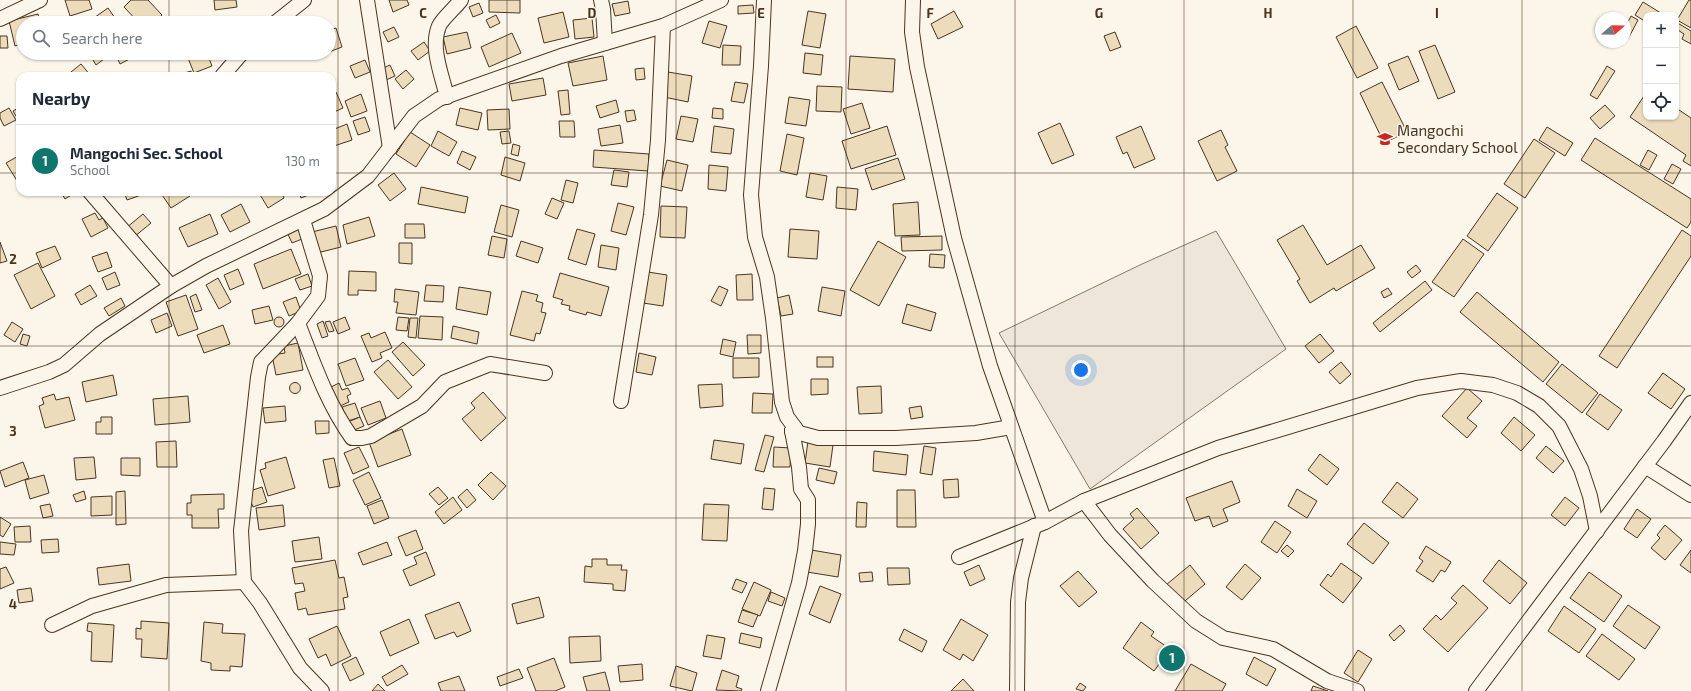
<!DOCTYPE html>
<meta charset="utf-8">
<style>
:root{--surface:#fff;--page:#f2f2f3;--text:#1f2937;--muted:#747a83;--line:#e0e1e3;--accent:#0f766e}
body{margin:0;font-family:"Exo 2",sans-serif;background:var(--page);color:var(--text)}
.controls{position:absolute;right:12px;top:12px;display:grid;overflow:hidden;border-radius:8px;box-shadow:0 1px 3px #0004}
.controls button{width:36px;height:36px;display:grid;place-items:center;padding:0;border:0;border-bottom:1px solid var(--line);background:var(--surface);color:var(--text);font:20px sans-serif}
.compass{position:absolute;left:1595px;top:12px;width:36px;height:36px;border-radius:50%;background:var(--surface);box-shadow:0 1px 3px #0004;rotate:70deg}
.you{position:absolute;left:1081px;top:370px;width:14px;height:14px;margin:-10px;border:3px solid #fff;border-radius:50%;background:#1a73e8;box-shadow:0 0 0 6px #1a73e833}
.badge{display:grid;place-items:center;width:26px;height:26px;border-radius:50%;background:var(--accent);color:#fff;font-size:13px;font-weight:700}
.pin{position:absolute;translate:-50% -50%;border:2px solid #fff;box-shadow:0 1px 4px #0006}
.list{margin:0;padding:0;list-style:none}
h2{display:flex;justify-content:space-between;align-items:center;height:52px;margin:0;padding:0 16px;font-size:17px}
h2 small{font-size:13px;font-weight:400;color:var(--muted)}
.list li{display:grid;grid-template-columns:26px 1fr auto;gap:12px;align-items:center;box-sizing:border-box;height:72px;padding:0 16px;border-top:1px solid var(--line)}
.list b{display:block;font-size:15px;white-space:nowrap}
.list p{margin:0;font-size:13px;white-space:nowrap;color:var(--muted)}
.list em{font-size:13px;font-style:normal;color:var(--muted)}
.icon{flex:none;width:22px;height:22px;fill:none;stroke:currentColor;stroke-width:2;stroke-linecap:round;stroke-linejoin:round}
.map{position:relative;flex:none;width:1691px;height:691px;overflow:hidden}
.search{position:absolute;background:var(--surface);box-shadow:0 1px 3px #0004;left:16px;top:16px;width:320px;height:44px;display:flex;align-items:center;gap:10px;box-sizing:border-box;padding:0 14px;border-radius:22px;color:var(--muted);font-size:15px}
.panel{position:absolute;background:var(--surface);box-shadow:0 1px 3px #0004;left:16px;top:72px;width:320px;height:124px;border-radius:12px}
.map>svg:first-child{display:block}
.green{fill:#ede6d9;stroke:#887966}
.building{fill:#ecdcbc;stroke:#4a3520}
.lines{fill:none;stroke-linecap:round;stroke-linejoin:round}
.minor-casing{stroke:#4a3520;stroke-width:16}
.minor{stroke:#fbf6e9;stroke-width:14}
.grid{fill:none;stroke:#4a3520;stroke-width:1;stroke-opacity:0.55}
.labels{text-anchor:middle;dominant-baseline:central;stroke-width:3;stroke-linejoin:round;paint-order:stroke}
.poi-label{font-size:15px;fill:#4a3520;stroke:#fbf6e9;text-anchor:start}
.grid-label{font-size:13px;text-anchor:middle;font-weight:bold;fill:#4a3520;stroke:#fbf6e9;stroke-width:3;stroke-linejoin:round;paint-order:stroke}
</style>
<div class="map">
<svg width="1691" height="691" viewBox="0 0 1691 691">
<rect width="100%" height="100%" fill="#fbf6e9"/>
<polygon class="green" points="1216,231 1286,349 1090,489 999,333 1142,264"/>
<g class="building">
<polygon points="65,0 89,0 92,9 70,16"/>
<polygon points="131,0 148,0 162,15 154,23 139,23 124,7"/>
<polygon points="214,0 236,0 237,7 215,10"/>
<polygon points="389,0 407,0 409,5 393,12"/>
<polygon points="489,0 520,0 520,13 489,12"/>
<polygon points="1689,0 1691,0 1691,28 1677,20"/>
<polygon points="628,1 630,13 615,16 612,4"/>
<polygon points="1643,2 1664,15 1646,15 1646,22 1635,15"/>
<polygon points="479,3 483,13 473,17 469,7"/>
<polygon points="753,5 754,13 738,14 738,6"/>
<polygon points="108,8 117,21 114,23 88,23 88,22"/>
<polygon points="808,11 826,14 820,48 802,45"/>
<polygon points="954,11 963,27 938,39 931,24"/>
<polygon points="563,12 569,37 544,43 538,18"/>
<polygon points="38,14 40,23 23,23 23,44 15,46 9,21"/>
<polygon points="496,15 500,23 490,28 486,20"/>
<polygon points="1631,16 1638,20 1628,39 1625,38 1625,28"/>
<polygon points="592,18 594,37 575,39 573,20"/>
<polygon points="709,21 727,26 720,48 702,43"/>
<polygon points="1676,22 1691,31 1691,44 1682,39 1684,34 1678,30 1676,34"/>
<polygon points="1356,26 1378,68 1357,78 1336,37"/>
<polygon points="394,27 399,37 388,42 383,32"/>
<polygon points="336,28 342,47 329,52 329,30"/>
<polygon points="467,32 471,48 447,54 443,37"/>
<polygon points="1115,32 1121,47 1110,51 1104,36"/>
<polygon points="512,33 521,53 489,67 481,47"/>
<polygon points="0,36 7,36 8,48 0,48"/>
<polygon points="424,42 430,51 418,60 411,51"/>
<polygon points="723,45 741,46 740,65 722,65"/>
<polygon points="1435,45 1455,92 1438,99 1419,51"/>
<polygon points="89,53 110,53 111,54 96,65"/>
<polygon points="115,53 141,53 120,64"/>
<polygon points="201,53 207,53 212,66 194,73 188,58"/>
<polygon points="805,53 823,55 821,75 803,73"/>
<polygon points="603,56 607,80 573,86 568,63"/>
<polygon points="850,56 895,59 893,92 848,89"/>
<polygon points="1408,56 1419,81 1399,90 1388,64"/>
<polygon points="365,60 370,72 355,78 350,66"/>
<polygon points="81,64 91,76 66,76"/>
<polygon points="390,65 395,76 386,80 381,69"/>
<polygon points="1607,66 1615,71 1597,99 1590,95"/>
<polygon points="644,68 645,79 636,80 635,69"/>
<polygon points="406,70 414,79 403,89 395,79"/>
<polygon points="191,71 192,76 178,76 178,75"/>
<polygon points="668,72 692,76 688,102 664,97"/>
<polygon points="543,78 546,95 512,101 509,84"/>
<polygon points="735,82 748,84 744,103 731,101"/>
<polygon points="1382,82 1407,132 1384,143 1360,93"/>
<polygon points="817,86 842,87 841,112 816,111"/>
<polygon points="568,90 570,114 561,115 558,91"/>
<polygon points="336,92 343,108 332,113 332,93"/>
<polygon points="1646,93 1646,117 1676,117 1676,108 1691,118 1691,166 1683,161 1686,155 1630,117"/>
<polygon points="361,94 367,111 351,117 345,101"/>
<polygon points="789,97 810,100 806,126 785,123"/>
<polygon points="616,100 619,112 600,118 596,106"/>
<polygon points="862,103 870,128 851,134 843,109"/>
<polygon points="1605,105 1615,116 1600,129 1590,118"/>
<polygon points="20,107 20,123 13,111"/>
<polygon points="9,108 16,120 4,126 0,118 0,113"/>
<polygon points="460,108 482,113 478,130 456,125"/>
<polygon points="713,108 723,109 723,119 712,118"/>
<polygon points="509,109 510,129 488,130 487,110"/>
<polygon points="634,110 636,120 627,122 625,111"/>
<polygon points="681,116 698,119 693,142 676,139"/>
<polygon points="365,117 370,131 358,135 353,121"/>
<polygon points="559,121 574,121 575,137 560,137"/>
<polygon points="1060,123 1074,155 1052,164 1038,133"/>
<polygon points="347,124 352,140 334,146 332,141 332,130"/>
<polygon points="620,125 623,143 601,146 598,129"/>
<polygon points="714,126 734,129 731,154 711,152"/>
<polygon points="887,126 896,155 851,169 842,141"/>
<polygon points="1141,126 1155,159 1134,168 1127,152 1123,154 1116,137"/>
<polygon points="1547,127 1573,143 1565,156 1539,140"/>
<polygon points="1221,130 1228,145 1225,147 1237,171 1217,181 1198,141"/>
<polygon points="438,131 457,142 449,156 431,146"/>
<polygon points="509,131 511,143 502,144 500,132"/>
<polygon points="410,132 430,145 416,167 396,154"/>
<polygon points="787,134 804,138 797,175 780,171"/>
<polygon points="1595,138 1691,199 1691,222 1687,228 1581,160"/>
<polygon points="1534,139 1555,153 1525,198 1504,184"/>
<polygon points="513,144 520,146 518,156 511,154"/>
<polygon points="594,150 649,154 648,171 593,167"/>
<polygon points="1648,150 1657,155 1649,170 1640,165"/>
<polygon points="462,151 476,157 470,170 457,163"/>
<polygon points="20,155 20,183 19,184 6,163"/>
<polygon points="505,157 525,163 520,181 501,175"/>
<polygon points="898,158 905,179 872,190 865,169"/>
<polygon points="667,160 688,165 682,191 660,186"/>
<polygon points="1672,164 1681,169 1673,184 1664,179"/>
<polygon points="709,165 728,167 726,191 708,189"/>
<polygon points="614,170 629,172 627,187 611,185"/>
<polygon points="394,173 406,189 390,201 378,185"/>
<polygon points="810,173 827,176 823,200 806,197"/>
<polygon points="566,180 578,183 573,203 561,200"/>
<polygon points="421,187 468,197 465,213 418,204"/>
<polygon points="837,187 858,189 856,210 836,208"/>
<polygon points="61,192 76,192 65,199"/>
<polygon points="124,192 143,192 144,194 127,200"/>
<polygon points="160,192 187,192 190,196 171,208"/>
<polygon points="260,192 281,192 284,198 268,208 259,193"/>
<polygon points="299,192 316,192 301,198"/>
<polygon points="1497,193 1518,208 1488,251 1467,236"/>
<polygon points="552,198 564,203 557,219 545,214"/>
<polygon points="918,202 920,235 895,236 893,204"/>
<polygon points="618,203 634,207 626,235 611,231"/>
<polygon points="241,204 250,222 230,232 221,215"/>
<polygon points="501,205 519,210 512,237 494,232"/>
<polygon points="661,206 687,207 685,238 660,237"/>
<polygon points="95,213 99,220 103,218 108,228 91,237 82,219"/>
<polygon points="143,214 151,223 134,237 126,228"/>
<polygon points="210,214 218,234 188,247 179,228"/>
<polygon points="369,217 375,236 347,244 343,225"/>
<polygon points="405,224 424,224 425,238 405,238"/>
<polygon points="1303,225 1327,265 1361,245 1375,268 1336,291 1334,288 1310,303 1297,281 1300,279 1277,240"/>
<polygon points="336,226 341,247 317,253 312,232"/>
<polygon points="298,228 302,239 292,243 287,232"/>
<polygon points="577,229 595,234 586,265 568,259"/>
<polygon points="790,229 819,231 817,259 788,257"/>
<polygon points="1682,230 1691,236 1691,256 1617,368 1599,356"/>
<polygon points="492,236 507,239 504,258 488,255"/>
<polygon points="942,236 942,250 902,251 901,237"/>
<polygon points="1463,239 1484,254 1454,297 1432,282"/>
<polygon points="521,241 543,248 538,263 516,256"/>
<polygon points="878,241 906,257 879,306 850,290"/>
<polygon points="0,242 7,261 0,263"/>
<polygon points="399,243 412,243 412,264 399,263"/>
<polygon points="601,245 619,248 616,270 598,267"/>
<polygon points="55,246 61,259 42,268 36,253"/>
<polygon points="291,249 301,274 263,289 254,264"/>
<polygon points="107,252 112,267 98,272 92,257"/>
<polygon points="930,254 945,255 944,268 929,267"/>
<polygon points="38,263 55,296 31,309 14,275"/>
<polygon points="1416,265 1421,271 1412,278 1407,272"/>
<polygon points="238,269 244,284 230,290 224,275"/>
<polygon points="349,271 376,272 376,291 358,290 358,295 348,295"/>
<polygon points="115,272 120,285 107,290 102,278"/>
<polygon points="648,272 667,275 663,306 643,303"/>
<polygon points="560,273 609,287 601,316 587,312 586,315 569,310 570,306 561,304 563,300 553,297"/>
<polygon points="308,274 312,286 300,290 295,279"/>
<polygon points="752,274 753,300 737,300 736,275"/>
<polygon points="218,278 231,302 219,309 206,285"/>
<polygon points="1425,281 1432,290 1380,332 1373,323"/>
<polygon points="90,285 97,296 81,305 75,294"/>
<polygon points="426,285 444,286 443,302 424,301"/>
<polygon points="719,286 728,290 721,306 711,301"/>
<polygon points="459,287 491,292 487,315 456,309"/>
<polygon points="822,287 845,291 841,316 818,311"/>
<polygon points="1388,288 1392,294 1384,298 1381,292"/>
<polygon points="395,289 419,292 416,315 396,313 398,302 394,302"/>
<polygon points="522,291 538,295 536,301 543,303 541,312 546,313 540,334 536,333 534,341 510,335"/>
<polygon points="1477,292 1559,362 1543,382 1460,312"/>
<polygon points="196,294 202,310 195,312 190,297"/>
<polygon points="186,295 198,329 178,336 166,302"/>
<polygon points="789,295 793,314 781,316 777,298"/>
<polygon points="296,297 301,311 289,316 283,302"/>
<polygon points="121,298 125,306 109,316 104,308"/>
<polygon points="907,304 936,313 931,331 902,323"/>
<polygon points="269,306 273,320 255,324 252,310"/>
<polygon points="167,313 172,326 156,333 151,320"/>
<polygon points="420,316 443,317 442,340 418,338"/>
<polygon points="345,317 350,329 338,334 333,322"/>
<polygon points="398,317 409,318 407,331 396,330"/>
<circle cx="279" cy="322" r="5"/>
<polygon points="410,318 418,318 416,338 408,337"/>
<polygon points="323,321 328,336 322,338 317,324"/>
<polygon points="330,321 334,331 329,332 325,322"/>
<polygon points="12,322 23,329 15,342 4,335"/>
<polygon points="223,325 230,344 204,353 197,335"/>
<polygon points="453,326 479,332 477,344 451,338"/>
<polygon points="385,332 392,348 380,353 382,358 372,362 361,336 369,333 371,338"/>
<polygon points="23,334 30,336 27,346 20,344"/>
<polygon points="1320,334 1334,351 1319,363 1305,346"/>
<polygon points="747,335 761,335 761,353 748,354"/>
<polygon points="723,339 736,342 733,357 720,354"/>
<polygon points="403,342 425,365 413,376 392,352"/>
<polygon points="298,343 303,370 276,375 272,355 285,353 284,346"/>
<polygon points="639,353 656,357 652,375 636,372"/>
<rect x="817" y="357" width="16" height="10"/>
<polygon points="355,358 364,380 346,386 338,364"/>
<polygon points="733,358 759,358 759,377 733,378"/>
<polygon points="388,360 412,387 398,399 374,372"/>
<polygon points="1341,362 1351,374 1340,384 1329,372"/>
<polygon points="1562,364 1598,393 1582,413 1546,384"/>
<polygon points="1663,373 1685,389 1671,409 1648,393"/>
<polygon points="113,375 117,395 86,402 82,382"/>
<polygon points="811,379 828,379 828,394 811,395"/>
<circle cx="295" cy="388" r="5.5"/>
<polygon points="339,383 342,390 348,388 351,394 347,396 349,402 340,406 331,387"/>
<polygon points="722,384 723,406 700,408 698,385"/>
<polygon points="881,386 882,413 859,414 857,387"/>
<polygon points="1467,388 1482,401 1467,418 1477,426 1467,438 1442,416"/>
<polygon points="483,392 506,418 481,441 462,419 475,408 471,403"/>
<polygon points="753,393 773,394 772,413 752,413"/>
<polygon points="54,394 56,400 69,397 75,420 45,428 39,406 44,404 42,398"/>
<polygon points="1600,394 1622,410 1608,430 1586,414"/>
<polygon points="188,396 190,422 155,425 153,399"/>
<polygon points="380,401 386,418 368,425 361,408"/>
<polygon points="355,403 360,417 348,421 342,407"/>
<polygon points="285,406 286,421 265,423 263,408"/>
<polygon points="921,406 923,417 911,419 909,408"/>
<polygon points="101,417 112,417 112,434 96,434 96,422 101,422"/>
<polygon points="360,417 364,426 352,431 348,422"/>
<polygon points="1514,417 1535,435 1521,451 1501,433"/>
<polygon points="315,421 329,421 329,433 316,434"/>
<polygon points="402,429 411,455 378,467 369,442"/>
<polygon points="765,435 774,437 764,472 755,470"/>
<polygon points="714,440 744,444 741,464 711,459"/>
<polygon points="176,441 177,467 157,467 156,442"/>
<polygon points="808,441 833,445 830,467 805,463"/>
<polygon points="924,446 936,448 932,475 920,473"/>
<polygon points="1546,446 1564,461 1553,473 1536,458"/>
<polygon points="359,447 369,467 353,474 344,453"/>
<polygon points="774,447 791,448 790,467 773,467"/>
<polygon points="874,451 908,455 906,475 873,471"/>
<polygon points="1320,454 1339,469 1327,485 1308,470"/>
<polygon points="94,457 96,478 76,480 74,458"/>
<polygon points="286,457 295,488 268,496 260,470 266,468 265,463"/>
<polygon points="121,458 140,458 140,476 121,475"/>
<polygon points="334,458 340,486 329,488 323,460"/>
<polygon points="23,462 29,478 5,487 0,471"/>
<polygon points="819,468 837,472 834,484 816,480"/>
<polygon points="369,472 381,498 365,505 353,480"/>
<polygon points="491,472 506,486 493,500 478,485"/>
<polygon points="44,475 49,493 30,499 25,480"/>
<polygon points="958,479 959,497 944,498 943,480"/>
<polygon points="1232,481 1240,502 1223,509 1228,521 1213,527 1209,516 1195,521 1186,498"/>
<polygon points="1397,482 1418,499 1403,518 1382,502"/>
<polygon points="262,487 267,502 253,507 247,492"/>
<polygon points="438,487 448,498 439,505 429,494"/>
<polygon points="764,488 775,489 773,510 762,509"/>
<polygon points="467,489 476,500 467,508 458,497"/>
<polygon points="1297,489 1317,501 1307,518 1288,506"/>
<polygon points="897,490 915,490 916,527 897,527"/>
<polygon points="84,491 86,499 76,502 73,495"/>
<polygon points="125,491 126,524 116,525 116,492"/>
<polygon points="224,494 224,509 218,509 219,528 192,528 192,515 187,515 187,503 191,503 191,495"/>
<polygon points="112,496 112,515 91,516 91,497"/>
<polygon points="453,497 462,510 444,524 435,512"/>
<polygon points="1565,497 1579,508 1565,526 1551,515"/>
<polygon points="382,500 389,518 374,524 367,506"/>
<polygon points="857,502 867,503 866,527 856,527"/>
<polygon points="50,504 53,516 43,518 40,506"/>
<polygon points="704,504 729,505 727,541 702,540"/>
<polygon points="283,505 285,526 259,530 256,508"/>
<polygon points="1137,508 1159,533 1141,549 1123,529 1134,519 1130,514"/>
<polygon points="1637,509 1651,519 1637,538 1624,529"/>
<polygon points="0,517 11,524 3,537 0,535"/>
<polygon points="1275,521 1291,532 1277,553 1261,542"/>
<polygon points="1364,523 1389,543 1373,564 1347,544"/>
<polygon points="1665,525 1682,540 1665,560 1651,548 1660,538 1657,535"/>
<polygon points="30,526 31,542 15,542 14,527"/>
<polygon points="416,530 423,549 406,556 398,537"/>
<polygon points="319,537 322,559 295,562 292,541"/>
<polygon points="58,539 59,552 42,553 41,540"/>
<polygon points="0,542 16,544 14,555 0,554"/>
<polygon points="387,542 392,555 363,565 358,553"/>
<polygon points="1287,545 1294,551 1288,557 1281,551"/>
<polygon points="1426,546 1451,562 1445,572 1441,570 1433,582 1416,571 1423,561 1419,558"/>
<polygon points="811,550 841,555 838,577 807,572"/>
<polygon points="1691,550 1691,573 1680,565"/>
<polygon points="426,552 435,575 410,586 403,570 417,564 414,557"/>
<polygon points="592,559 607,559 607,565 622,565 621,570 627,570 625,591 613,590 613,584 584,582 585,566 592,567"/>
<polygon points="335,560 339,578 344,577 348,597 343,598 345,609 308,615 306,608 298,610 295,593 305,591 303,583 295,584 292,568"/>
<polygon points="1499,560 1527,583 1510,604 1483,581"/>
<polygon points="1341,563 1362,578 1343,603 1320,585 1328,574 1331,577"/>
<polygon points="129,564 131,581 99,585 97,568"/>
<polygon points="1245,564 1261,578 1242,600 1226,587"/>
<polygon points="979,565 985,579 970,586 964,572"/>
<polygon points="1190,565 1205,584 1179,606 1166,585"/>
<polygon points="6,567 14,583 0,589 0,569"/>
<polygon points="887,568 909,568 910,584 888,585"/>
<polygon points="1078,571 1097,592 1079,607 1060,586"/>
<polygon points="872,572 873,581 860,582 859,573"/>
<polygon points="1589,572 1622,596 1604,622 1570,598"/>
<polygon points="736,579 747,583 742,593 732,589"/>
<polygon points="754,582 771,590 760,616 742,609"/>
<polygon points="1463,585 1488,608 1448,652 1423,629 1436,615 1441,620 1457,603 1451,598"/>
<polygon points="820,586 841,594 830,623 809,614"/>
<polygon points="31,588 33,601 19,603 17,590"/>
<polygon points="771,592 785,598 782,606 768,601"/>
<polygon points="539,597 544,617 517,624 512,604"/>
<polygon points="459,602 471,631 457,637 454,632 435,639 425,615"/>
<polygon points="1628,605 1660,627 1645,649 1613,626"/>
<polygon points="1564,606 1596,629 1579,653 1548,631"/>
<polygon points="742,610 758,615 753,627 738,622"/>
<polygon points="409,619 419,643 390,656 380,632"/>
<polygon points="961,619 988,635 973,661 963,654 960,660 943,650"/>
<polygon points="141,621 169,623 167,659 141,657 142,639 136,639 136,628 141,629"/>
<polygon points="204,622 223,624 222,633 245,634 242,667 230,666 230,671 211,670 211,663 201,661"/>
<polygon points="1141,622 1154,632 1151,636 1170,649 1154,671 1123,648"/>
<polygon points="88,623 114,625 112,662 91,661 92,632 87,631"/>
<polygon points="1400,625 1405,631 1394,641 1389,635"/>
<polygon points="337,626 351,656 331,666 326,654 318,658 309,639"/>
<polygon points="904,629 927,641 922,652 899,640"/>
<polygon points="741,633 762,638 760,648 739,643"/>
<polygon points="1602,634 1635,659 1619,680 1586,656"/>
<polygon points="707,635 725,638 721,659 703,656"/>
<polygon points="600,636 601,661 570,663 569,637"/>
<polygon points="1358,650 1372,659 1358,682 1344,673"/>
<polygon points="356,657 364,674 350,681 342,664"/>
<polygon points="1254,657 1276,669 1267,686 1246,674"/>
<polygon points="554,658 565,687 555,691 536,691 527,668"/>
<polygon points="642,664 643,680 620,682 618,666"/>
<polygon points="1191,664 1226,684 1222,691 1175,691"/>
<polygon points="402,665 408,674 387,686 382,677"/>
<polygon points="676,666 697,673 692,691 670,686"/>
<polygon points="519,669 523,678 500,686 497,677"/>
<polygon points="722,670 739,676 736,687 742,689 741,691 716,690"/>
<polygon points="605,672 610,691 587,691 583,677"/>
<polygon points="459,676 465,691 441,691 438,683"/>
<polygon points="963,679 974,691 951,691"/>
<polygon points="1080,683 1086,687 1083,691 1076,689"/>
<polygon points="378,684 385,691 372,691"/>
<polygon points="1313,686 1328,691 1311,691"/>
</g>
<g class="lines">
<defs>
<g id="minor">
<polyline points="367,0 390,148"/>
<polyline points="601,0 603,9 605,43"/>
<polyline points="764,0 761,66 751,195 755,237 767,277 773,318 782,402 787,417 796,429 792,431"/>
<polyline points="913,0 912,32 917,67 954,238 990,366 1045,522"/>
<polyline points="0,19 40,0"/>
<polyline points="275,23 304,0"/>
<polyline points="222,76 242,53"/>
<path d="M447,97C442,75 430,48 439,26C442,19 456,7 461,0"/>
<polyline points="90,192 171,286"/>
<polyline points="303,220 320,276 318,296 298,323 261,362 258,377 241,531 244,582 260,603 300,668 322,691"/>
<path d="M298,323C313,362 327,403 352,438H362L371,436L422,406L445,382L490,364L545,373"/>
<polyline points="0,388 49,372 64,365 100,334 171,286 206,266 324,209 368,176 414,116 439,99 561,56 663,26 721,0"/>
<polyline points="621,401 651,215 658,140 663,26"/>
<polyline points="792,431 818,438 896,438 976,433 1011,427"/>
<polyline points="1645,466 1691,495"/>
<polyline points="1084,501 1110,535 1153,581 1196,621 1223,638 1273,649 1327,681 1357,691"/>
<polyline points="959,557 1045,522 1084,501 1218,448 1417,388 1461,381 1493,385 1517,393 1539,406 1559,426 1581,469 1590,496 1597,531"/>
<polyline points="52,625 92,606 166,585 244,582"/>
<polyline points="768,691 799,583 805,551 808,524 808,500 801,489 799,467 792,431"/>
<polyline points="1017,691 1018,602 1021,578 1034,526"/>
<polyline points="1476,691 1664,441 1691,403"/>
</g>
</defs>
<use href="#minor" class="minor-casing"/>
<use href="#minor" class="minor"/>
</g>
<path class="grid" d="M169,0V23M338,0V691M507,0V691M676,0V691M846,0V691M1015,0V691M1184,0V691M1353,0V691M1522,0V691M169,53V76M0,173H20M332,173H1691M169,192V691M0,346H1691M0,518H1691"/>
<defs>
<symbol id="school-bare" viewBox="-9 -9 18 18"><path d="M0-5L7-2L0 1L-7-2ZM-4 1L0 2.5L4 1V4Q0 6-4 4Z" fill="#c62828" stroke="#fbf6e9" stroke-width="2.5" paint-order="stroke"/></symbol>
</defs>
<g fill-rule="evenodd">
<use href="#school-bare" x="1374" y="128" width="22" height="22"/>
</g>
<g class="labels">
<g class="poi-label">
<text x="1397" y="130">Mangochi<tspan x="1397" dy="17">Secondary School</tspan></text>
</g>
</g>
<g class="grid-label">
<text x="423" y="18">C</text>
<text x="592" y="18">D</text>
<text x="761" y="18">E</text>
<text x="930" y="18">F</text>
<text x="1099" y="18">G</text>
<text x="1268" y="18">H</text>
<text x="1437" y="18">I</text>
<text x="13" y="264">2</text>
<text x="13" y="436">3</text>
<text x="13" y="609">4</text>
</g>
</svg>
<div class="controls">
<button>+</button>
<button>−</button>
<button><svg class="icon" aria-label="locate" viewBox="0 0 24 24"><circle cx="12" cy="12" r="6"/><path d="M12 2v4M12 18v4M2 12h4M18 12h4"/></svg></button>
</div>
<svg class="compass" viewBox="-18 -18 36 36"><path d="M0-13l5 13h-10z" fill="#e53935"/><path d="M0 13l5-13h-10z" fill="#747a83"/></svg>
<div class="you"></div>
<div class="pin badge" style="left:1172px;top:658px">1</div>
<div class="search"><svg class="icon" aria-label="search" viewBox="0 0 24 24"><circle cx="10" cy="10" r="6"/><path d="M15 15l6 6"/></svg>Search here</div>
<section class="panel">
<h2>Nearby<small></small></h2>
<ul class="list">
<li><span class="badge">1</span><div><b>Mangochi Sec. School</b><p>School</p></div><em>130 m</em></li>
</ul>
</section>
</div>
